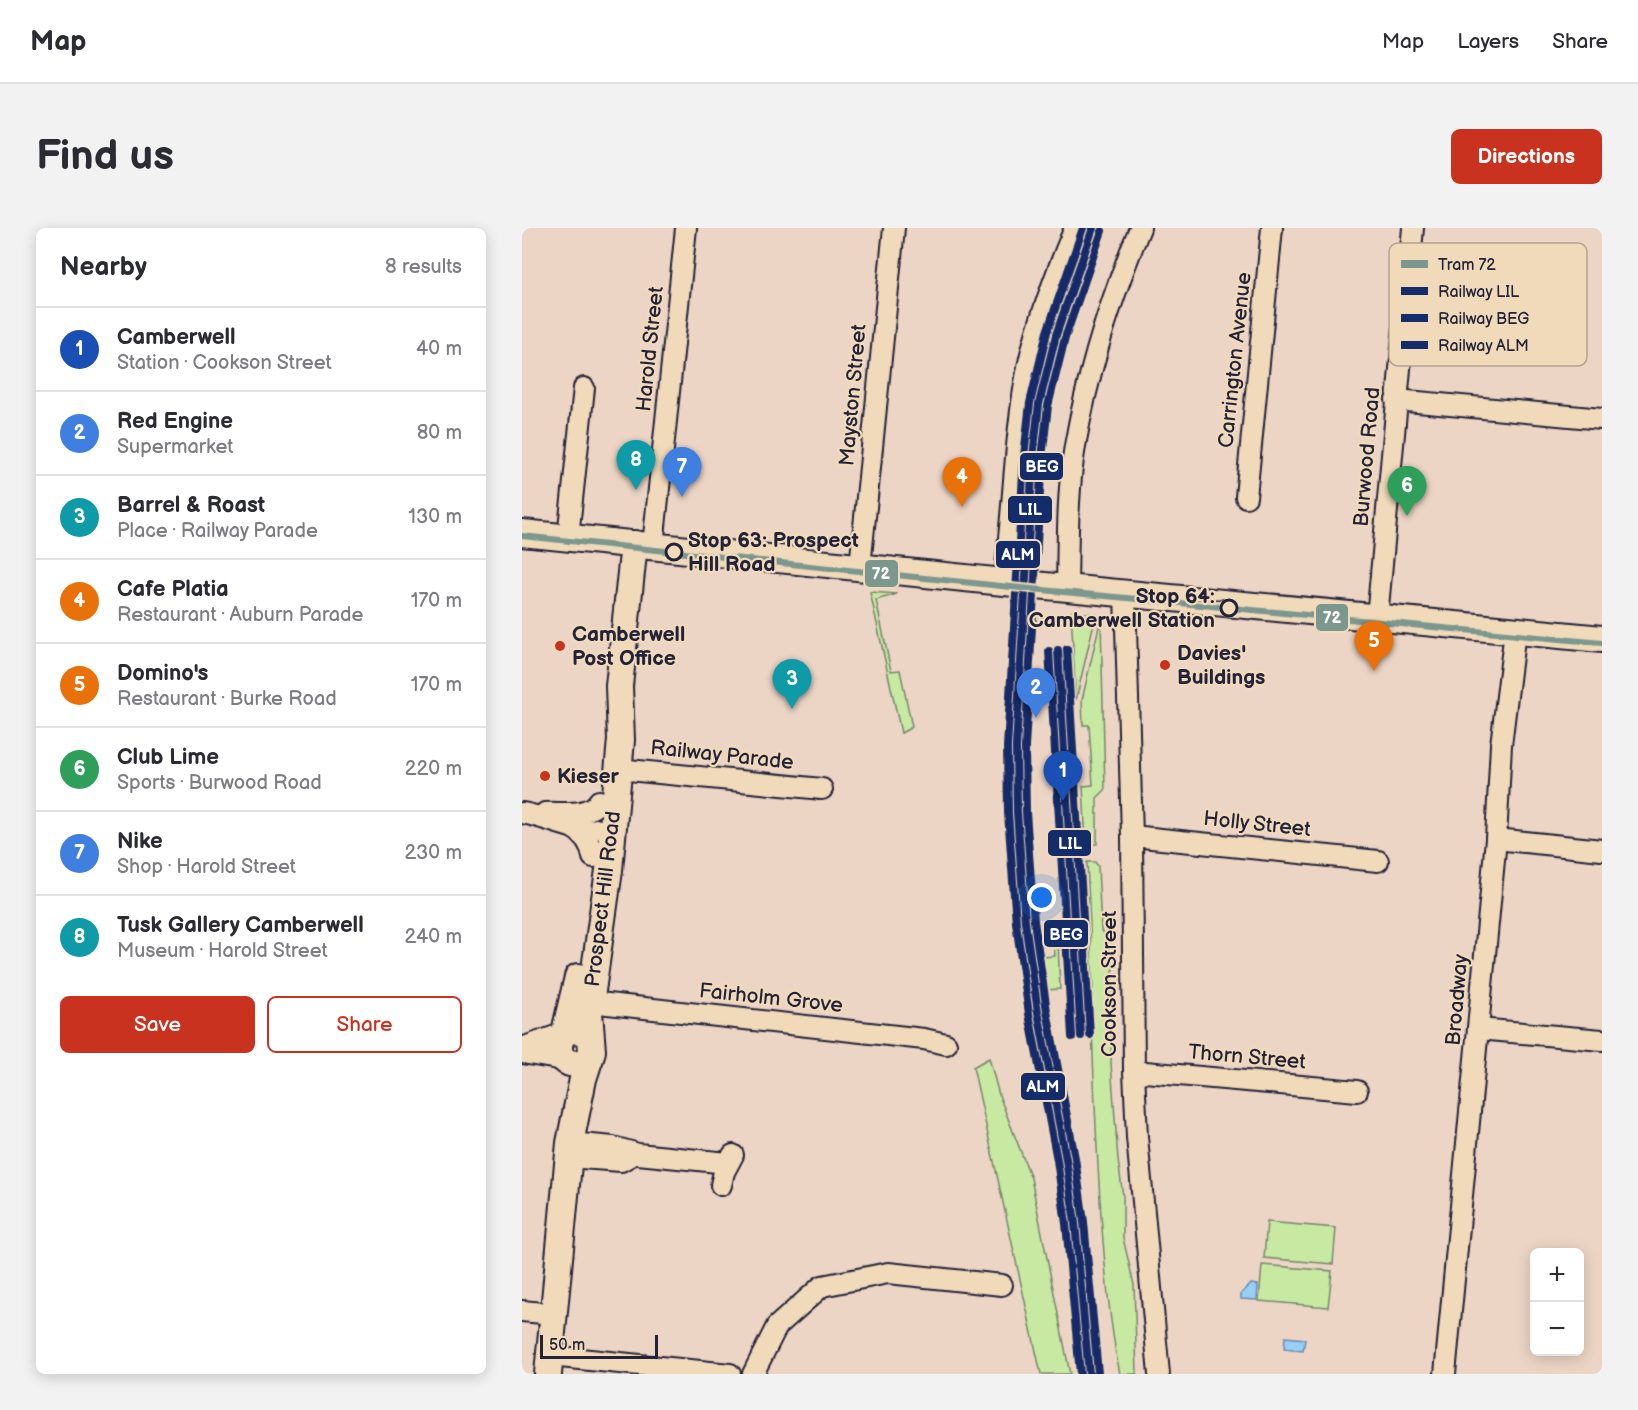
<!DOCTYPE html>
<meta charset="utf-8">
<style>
:root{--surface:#fff;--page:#f2f2f3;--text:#2b2b33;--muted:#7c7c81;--line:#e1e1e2;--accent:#c8321e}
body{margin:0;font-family:"Balsamiq Sans",sans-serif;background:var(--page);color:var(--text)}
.controls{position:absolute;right:18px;bottom:18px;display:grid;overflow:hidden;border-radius:9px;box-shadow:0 3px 15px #0003}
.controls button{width:54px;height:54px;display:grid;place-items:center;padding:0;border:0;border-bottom:2px solid var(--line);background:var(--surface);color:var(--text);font:30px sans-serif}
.scale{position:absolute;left:18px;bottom:15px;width:118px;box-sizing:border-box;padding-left:6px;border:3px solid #22223b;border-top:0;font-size:16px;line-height:21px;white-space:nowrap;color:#22223b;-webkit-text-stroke:4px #f1daba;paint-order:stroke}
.you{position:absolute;left:520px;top:670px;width:21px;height:21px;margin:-15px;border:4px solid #fff;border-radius:50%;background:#1a73e8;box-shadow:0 0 0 9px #1a73e833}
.badge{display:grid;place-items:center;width:39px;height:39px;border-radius:50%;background:var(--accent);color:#fff;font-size:20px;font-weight:700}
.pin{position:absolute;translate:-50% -50px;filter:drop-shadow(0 2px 3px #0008)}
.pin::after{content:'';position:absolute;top:32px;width:21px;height:18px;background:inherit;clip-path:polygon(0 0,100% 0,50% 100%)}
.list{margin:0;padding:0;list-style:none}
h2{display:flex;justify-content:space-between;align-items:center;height:78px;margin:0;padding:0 24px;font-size:26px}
h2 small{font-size:20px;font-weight:400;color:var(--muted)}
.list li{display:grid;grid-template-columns:39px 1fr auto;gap:18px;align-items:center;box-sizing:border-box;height:84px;padding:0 24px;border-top:2px solid var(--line)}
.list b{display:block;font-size:22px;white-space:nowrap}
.list p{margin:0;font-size:20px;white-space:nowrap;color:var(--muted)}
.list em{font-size:20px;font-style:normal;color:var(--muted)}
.actions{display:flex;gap:12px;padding:18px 24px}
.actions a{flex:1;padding:14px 0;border:2px solid var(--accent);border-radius:9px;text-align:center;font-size:21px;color:var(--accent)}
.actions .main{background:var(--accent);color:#fff}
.map{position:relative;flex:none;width:1080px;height:1146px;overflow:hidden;border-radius:9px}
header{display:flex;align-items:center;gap:36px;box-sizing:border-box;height:84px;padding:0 30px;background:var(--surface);border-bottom:2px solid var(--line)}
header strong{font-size:28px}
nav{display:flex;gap:33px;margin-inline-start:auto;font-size:21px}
.intro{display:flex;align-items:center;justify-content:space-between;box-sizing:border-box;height:144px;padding:0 36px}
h1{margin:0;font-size:42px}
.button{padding:15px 27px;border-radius:9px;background:var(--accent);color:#fff;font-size:21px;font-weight:700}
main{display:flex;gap:36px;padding:0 36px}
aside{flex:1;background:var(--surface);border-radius:9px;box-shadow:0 3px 15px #0003}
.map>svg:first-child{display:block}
.green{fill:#c8e9a1;stroke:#75866e;stroke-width:1.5}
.water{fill:#98cff7;stroke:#698aac;stroke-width:1.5}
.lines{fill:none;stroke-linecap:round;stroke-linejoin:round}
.minor-casing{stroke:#22223b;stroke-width:24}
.major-casing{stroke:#22223b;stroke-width:30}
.minor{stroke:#f1daba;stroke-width:20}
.major{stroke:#f1daba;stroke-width:26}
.tram{stroke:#22223b;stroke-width:1.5}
.rail-1-casing{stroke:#f1daba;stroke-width:12}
.rail-2-casing{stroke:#f1daba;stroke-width:12}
.rail-3-casing{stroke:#f1daba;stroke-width:12}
.rail-1{stroke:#152c6b;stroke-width:8}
.rail-2{stroke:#152c6b;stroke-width:8}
.rail-3{stroke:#152c6b;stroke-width:8}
.tram-1-casing{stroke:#f1daba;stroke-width:10}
.tram-1{stroke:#7c978e;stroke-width:6}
.stop-dot{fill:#f1daba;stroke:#22223b;stroke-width:3}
.poi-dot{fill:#c8321e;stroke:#f1daba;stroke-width:2}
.labels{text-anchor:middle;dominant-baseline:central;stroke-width:4.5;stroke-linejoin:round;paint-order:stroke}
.street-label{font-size:21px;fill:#22223b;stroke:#f1daba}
.stop-label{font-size:21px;font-weight:bold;fill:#22223b;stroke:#f1daba;text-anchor:start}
.poi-label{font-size:21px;font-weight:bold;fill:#22223b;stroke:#f1daba;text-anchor:start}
.key{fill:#f1daba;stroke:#b3a394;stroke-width:1.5}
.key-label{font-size:16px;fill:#22223b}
.line-badge{stroke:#f1daba;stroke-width:2}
.badge-label{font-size:16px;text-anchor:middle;font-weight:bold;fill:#fff}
</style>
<header>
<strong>Map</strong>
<nav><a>Map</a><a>Layers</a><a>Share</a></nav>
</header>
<div class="intro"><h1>Find us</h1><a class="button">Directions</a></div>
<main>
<aside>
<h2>Nearby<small>8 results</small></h2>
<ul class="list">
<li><span class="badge" style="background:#1a4fb4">1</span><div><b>Camberwell</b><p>Station · Cookson Street</p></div><em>40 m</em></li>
<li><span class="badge" style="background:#3f7fe0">2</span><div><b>Red Engine</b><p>Supermarket</p></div><em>80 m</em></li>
<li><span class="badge" style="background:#0f9aa8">3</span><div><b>Barrel &amp; Roast</b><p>Place · Railway Parade</p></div><em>130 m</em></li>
<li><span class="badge" style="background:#e8710a">4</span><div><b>Cafe Platia</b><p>Restaurant · Auburn Parade</p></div><em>170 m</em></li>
<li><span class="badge" style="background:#e8710a">5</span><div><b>Domino's</b><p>Restaurant · Burke Road</p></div><em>170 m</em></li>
<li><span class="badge" style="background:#2e9e5b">6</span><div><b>Club Lime</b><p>Sports · Burwood Road</p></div><em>220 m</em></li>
<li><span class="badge" style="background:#3f7fe0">7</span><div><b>Nike</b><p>Shop · Harold Street</p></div><em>230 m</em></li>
<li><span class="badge" style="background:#0f9aa8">8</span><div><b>Tusk Gallery Camberwell</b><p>Museum · Harold Street</p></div><em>240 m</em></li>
</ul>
<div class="actions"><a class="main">Save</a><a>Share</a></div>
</aside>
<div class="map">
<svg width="1080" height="1146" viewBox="0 0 1080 1146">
<rect width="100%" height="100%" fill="#ecd5c5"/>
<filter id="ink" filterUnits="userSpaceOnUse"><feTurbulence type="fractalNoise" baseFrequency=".0167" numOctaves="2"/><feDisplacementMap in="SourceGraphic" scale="12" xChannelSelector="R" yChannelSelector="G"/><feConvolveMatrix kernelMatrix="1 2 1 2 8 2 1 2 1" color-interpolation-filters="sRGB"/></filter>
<g filter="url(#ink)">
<g class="green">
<polygon points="348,364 375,366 354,372 369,443 378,442 390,499 379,505"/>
<polygon points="549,384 574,386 554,472"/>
<polygon points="578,394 579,394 583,562 575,570 575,616 564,616 561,558 571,557 567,497 561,497 560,472"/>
<path d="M565,634H573L576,638L579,703L587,709L589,715L591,733L589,835L596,932L601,968V1010L612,1057L615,1146H598C587,1093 583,1040 579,987C574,912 571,837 569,762L571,761Z"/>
<polygon points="536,715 538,761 523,762 515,717 521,717 521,729 533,728 532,716"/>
<polygon points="467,830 477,867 509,950 548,1146 519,1146 451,839"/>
<polygon points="745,994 814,1000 811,1036 742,1030"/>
<polygon points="740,1037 810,1043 806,1079 737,1073"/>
</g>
<g class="water">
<polygon points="729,1056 736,1057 735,1072 719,1071 719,1066"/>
<polygon points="763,1109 783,1111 781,1123 762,1121"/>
</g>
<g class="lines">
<defs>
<g id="minor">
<polyline points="874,172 1080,191"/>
<polyline points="724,269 750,0"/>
<polyline points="46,309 62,160"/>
<polyline points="131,318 164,0"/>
<polyline points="338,339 372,0"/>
<path d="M482,354C492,283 492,210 506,139C516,92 534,45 553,0"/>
<path d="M545,360C546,313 545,265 553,218C566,143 589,70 618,0"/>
<polyline points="603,365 610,608 612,843 615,909 637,1146"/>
<polyline points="855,390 891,0"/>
<polyline points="96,541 300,561"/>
<path d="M0,585C22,588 54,605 74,601"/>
<path d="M23,585C39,584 68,589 77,573"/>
<path d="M50,599C62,606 69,615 71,629"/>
<polyline points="610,608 856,633"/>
<polyline points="974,611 1080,622"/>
<polyline points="68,774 402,811 424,816"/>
<polyline points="956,801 1080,812"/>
<polyline points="0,820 42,805"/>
<polyline points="0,825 42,832"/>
<polyline points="612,843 835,863"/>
<polyline points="48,915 91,919 116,926 206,935"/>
<polyline points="46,929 99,933 108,928"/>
<polyline points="199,957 202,944 211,927"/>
<polyline points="0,1083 31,1086"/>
<polyline points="28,1128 208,1146"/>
<polyline points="231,1146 255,1098 300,1058 366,1045 480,1057"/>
<polyline points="923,1146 974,611 979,517 993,403"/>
</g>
<g id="major">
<polyline points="0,305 482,354 1080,411"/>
<path d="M58,803L51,802L42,805C27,826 48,846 68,830"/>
<polyline points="43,804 56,749"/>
<polyline points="26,1146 48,915 61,851 70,823 67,784 87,642 99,512 97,458 112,316"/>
</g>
</defs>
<use href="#minor" class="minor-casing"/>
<use href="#major" class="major-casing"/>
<use href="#minor" class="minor"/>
<use href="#major" class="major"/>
<polyline class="tram" points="647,373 701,371"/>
<defs>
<g id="rail-1">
<polyline points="536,422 559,808"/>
<polyline points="567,1146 553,995 544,931 516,784 503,694 495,584 494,519 511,229 517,176 534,107 571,0"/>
</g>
<g id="rail-2">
<polyline points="527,423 550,809"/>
<polyline points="576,1145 562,994 553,930 525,783 512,693 504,584 503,519 520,230 526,178 543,110 580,3"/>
</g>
<g id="rail-3">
<polyline points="545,421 568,807"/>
<polyline points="558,1146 544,996 535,932 507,786 494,695 486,585 485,519 502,228 508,175 525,104 561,0"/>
</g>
</defs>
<use href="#rail-1" class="rail-1-casing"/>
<use href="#rail-2" class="rail-2-casing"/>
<use href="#rail-3" class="rail-3-casing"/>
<use href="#rail-1" class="rail-1"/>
<use href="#rail-2" class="rail-2"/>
<use href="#rail-3" class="rail-3"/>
<defs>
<polyline id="tram-1" points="0,308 489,359 1080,415"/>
</defs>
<use href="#tram-1" class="tram-1-casing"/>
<use href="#tram-1" class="tram-1"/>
</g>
</g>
<g class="stop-dot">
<circle cx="152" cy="324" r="8"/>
<circle cx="707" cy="380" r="8"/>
</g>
<g class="poi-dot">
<circle cx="38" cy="418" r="6"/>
<circle cx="643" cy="437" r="6"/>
<circle cx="23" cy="548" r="6"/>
</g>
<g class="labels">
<g class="street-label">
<text transform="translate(128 121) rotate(-84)">Harold Street</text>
<text transform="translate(713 132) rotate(-84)">Carrington Avenue</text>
<text transform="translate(331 167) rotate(-85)">Mayston Street</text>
<text transform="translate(845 229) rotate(-85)">Burwood Road</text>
<text transform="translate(200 527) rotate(6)">Railway Parade</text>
<text transform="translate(735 596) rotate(6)">Holly Street</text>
<text transform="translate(81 671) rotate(-83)">Prospect Hill Road</text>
<text transform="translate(587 756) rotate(-90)">Cookson Street</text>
<text transform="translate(249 770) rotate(6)">Fairholm Grove</text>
<text transform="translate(935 772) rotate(-85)">Broadway</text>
<text transform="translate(725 829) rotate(5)">Thorn Street</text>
</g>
<g class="stop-label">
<text x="166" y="312">Stop 63: Prospect<tspan x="166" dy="24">Hill Road</tspan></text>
<text x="693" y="368" text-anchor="end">Stop 64:<tspan x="693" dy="24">Camberwell Station</tspan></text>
</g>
<g class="poi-label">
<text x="50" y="406">Camberwell<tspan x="50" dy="24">Post Office</tspan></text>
<text x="655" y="425">Davies'<tspan x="655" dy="24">Buildings</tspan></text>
<text x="35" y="548">Kieser</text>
</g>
</g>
<rect x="867" y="15" width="198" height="123" rx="9" class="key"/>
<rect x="879" y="32" width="27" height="8" fill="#7c978e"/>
<rect x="879" y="59" width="27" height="8" fill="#152c6b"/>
<rect x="879" y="86" width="27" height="8" fill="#152c6b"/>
<rect x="879" y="113" width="27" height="8" fill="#152c6b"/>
<g class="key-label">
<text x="916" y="42">Tram 72</text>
<text x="916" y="69">Railway LIL</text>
<text x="916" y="96">Railway BEG</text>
<text x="916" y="123">Railway ALM</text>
</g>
<g class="line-badge">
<rect x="497" y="224" width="45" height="29" rx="6" fill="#152c6b"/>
<rect x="485" y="267" width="46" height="29" rx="6" fill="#152c6b"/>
<rect x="473" y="312" width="46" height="29" rx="6" fill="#152c6b"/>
<rect x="342" y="331" width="35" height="29" rx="6" fill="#7c978e"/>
<rect x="793" y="375" width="34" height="29" rx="6" fill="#7c978e"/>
<rect x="525" y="601" width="45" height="28" rx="6" fill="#152c6b"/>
<rect x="521" y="691" width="46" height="29" rx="6" fill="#152c6b"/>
<rect x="498" y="844" width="46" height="29" rx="6" fill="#152c6b"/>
</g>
<g class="badge-label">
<text x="520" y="244">BEG</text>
<text x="508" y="287">LIL</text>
<text x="496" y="332">ALM</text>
<text x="359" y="351">72</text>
<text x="810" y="395">72</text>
<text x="548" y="621">LIL</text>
<text x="544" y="712">BEG</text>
<text x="521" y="864">ALM</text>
</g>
</svg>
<div class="controls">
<button>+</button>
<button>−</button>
</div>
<div class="scale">50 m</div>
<div class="you"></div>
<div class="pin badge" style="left:541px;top:573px;background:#1a4fb4">1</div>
<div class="pin badge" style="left:514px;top:490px;background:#3f7fe0">2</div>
<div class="pin badge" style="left:270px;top:481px;background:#0f9aa8">3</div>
<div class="pin badge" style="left:440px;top:279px;background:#e8710a">4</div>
<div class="pin badge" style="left:852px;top:443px;background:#e8710a">5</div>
<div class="pin badge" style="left:885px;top:288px;background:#2e9e5b">6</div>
<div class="pin badge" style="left:160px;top:269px;background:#3f7fe0">7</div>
<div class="pin badge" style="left:114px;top:262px;background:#0f9aa8">8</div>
</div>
</main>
